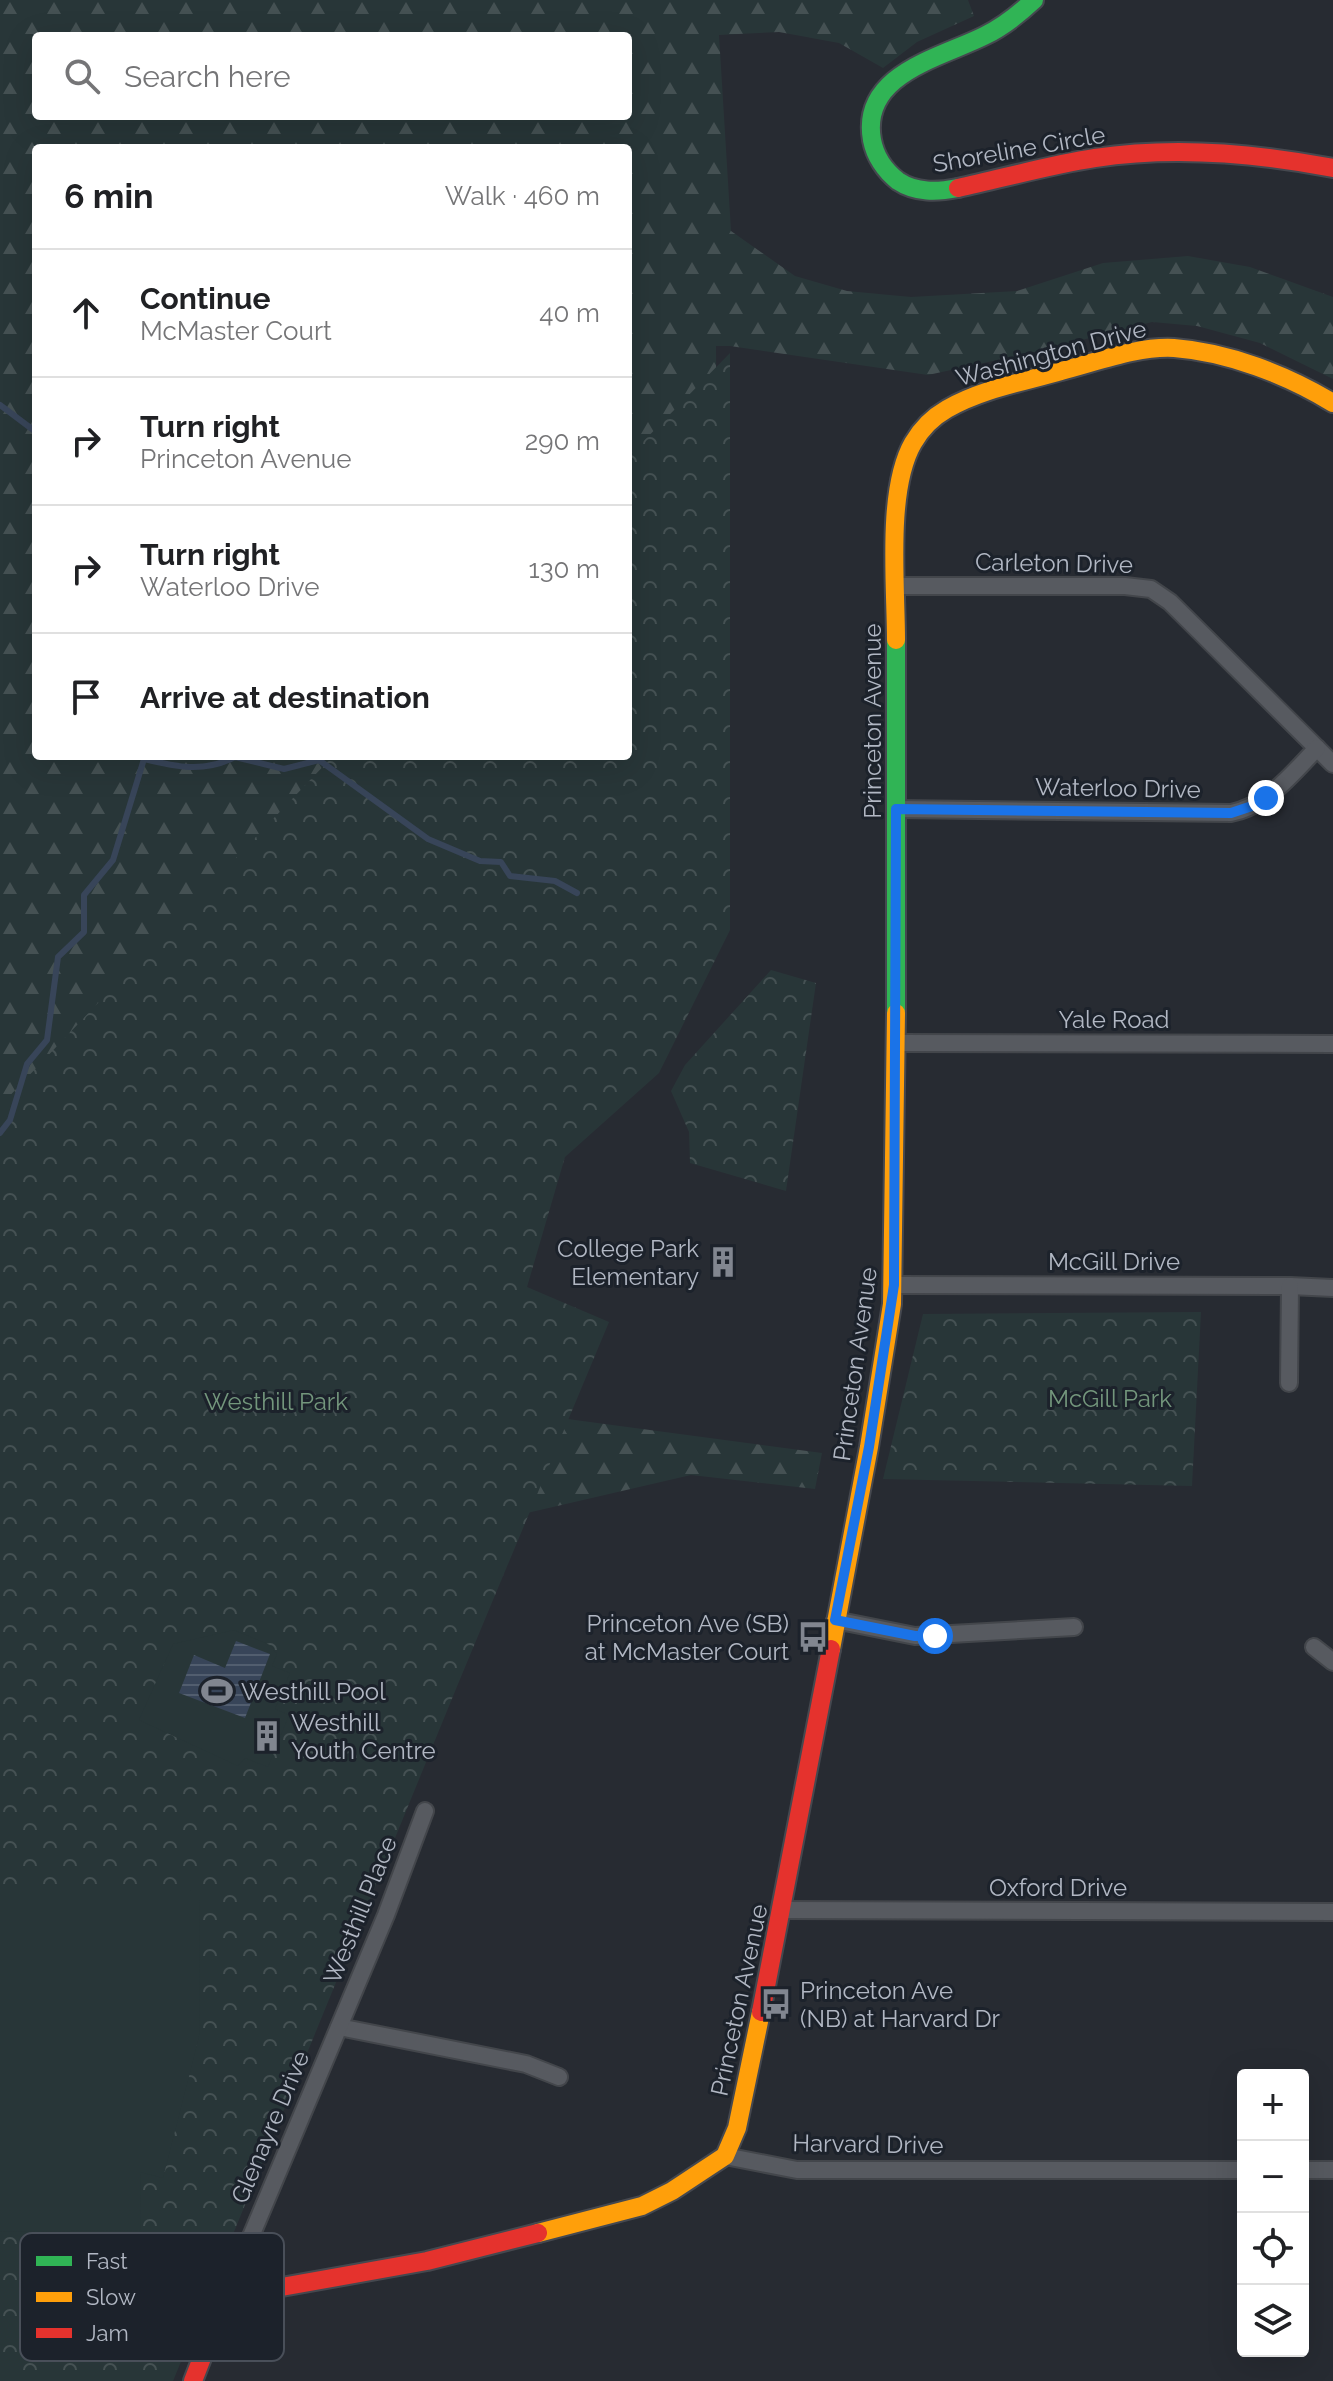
<!DOCTYPE html>
<meta charset="utf-8">
<style>
:root{--surface:#fff;--page:#f2f2f2;--text:#202124;--muted:#757577;--line:#e0e0e0}
body{margin:0;font-family:Raleway,sans-serif;background:var(--page);color:var(--text)}
.controls{position:absolute;right:24px;bottom:24px;display:grid;overflow:hidden;border-radius:8px;box-shadow:0 8px 32px #0002}
.controls button{width:72px;height:72px;display:grid;place-items:center;padding:0;border:0;border-bottom:2px solid var(--line);background:var(--surface);color:var(--text);font:40px sans-serif}
.stop{position:absolute;width:24px;height:24px;margin:-18px;border:6px solid #1a73e8;border-radius:50%;background:#fff}
.stop.end{background:#1a73e8;border-color:#fff;box-shadow:0 2px 8px #0008}
.list{margin:0;padding:0;list-style:none}
h2{display:flex;justify-content:space-between;align-items:center;height:104px;margin:0;padding:0 32px;font-size:34px}
h2 small{font-size:26px;font-weight:400;color:var(--muted)}
.list li{display:grid;grid-template-columns:52px 1fr auto;gap:24px;align-items:center;box-sizing:border-box;height:128px;padding:0 32px;border-top:2px solid var(--line)}
.list b{display:block;font-size:30px;white-space:nowrap}
.list p{margin:0;font-size:26px;white-space:nowrap;color:var(--muted)}
.list em{font-size:26px;font-style:normal;color:var(--muted)}
.icon{flex:none;width:44px;height:44px;fill:none;stroke:currentColor;stroke-width:2;stroke-linecap:round;stroke-linejoin:round}
.map{position:relative;flex:none;width:1333px;height:2381px;overflow:hidden}
.search{position:absolute;background:var(--surface);box-shadow:0 8px 32px #0002;left:32px;top:32px;width:600px;height:88px;display:flex;align-items:center;gap:20px;box-sizing:border-box;padding:0 28px;border-radius:8px;color:var(--muted);font-size:30px}
.panel{position:absolute;background:var(--surface);box-shadow:0 8px 32px #0002;left:32px;top:144px;width:600px;height:616px;border-radius:8px}
.map>svg:first-child{display:block}
.forest{fill:url(#forest-firs);fill-rule:evenodd}
.park{fill:url(#park-crowns)}
.pitch{fill:#283638}
.water{fill:url(#water-rules)}
.lines{fill:none;stroke-linecap:round;stroke-linejoin:round}
.stream{stroke:#384559;stroke-width:6}
.street-casing{stroke:#43464b;stroke-width:20}
.fast-casing{stroke:#45484f;stroke-width:22}
.slow-casing{stroke:#45484f;stroke-width:22}
.jam-casing{stroke:#45484f;stroke-width:22}
.street{stroke:#575a60;stroke-width:16}
.fast{stroke:#30b455;stroke-width:18}
.slow{stroke:#ff9f0a;stroke-width:18}
.jam{stroke:#e5322d;stroke-width:18}
.route{stroke:#1a73e8;stroke-width:10}
.labels{text-anchor:middle;dominant-baseline:central;stroke-width:6;stroke-linejoin:round;paint-order:stroke}
.street-label{font-size:24px;fill:#b1b7c3;stroke:#1c222b}
.poi-label{font-size:24px;fill:#b1b7c3;stroke:#1c222b;text-anchor:start}
.park-label{font-size:24px;fill:#73967c;stroke:#1c222b}
.key{fill:#1c222b;stroke:#494f59;stroke-width:2}
.key-label{font-size:22px;fill:#b1b7c3}
</style>
<div class="map">
<svg width="1333" height="2381" viewBox="0 0 1333 2381">
<defs>
<pattern id="forest-firs" width="22" height="20" patternUnits="userSpaceOnUse" patternTransform="scale(2)"><rect width="22" height="20" fill="#283638"/><path d="M5 1l3.5 6h-7zM16 11l3.5 6h-7z" fill="#455153"/></pattern>
<pattern id="park-crowns" width="20" height="18" patternUnits="userSpaceOnUse" patternTransform="scale(2)"><rect width="20" height="18" fill="#283638"/><path d="M2 6a3 3 0 1 1 6 0M12 15a3 3 0 1 1 6 0" fill="none" stroke="#455153"/></pattern>
<pattern id="water-rules" width="6" height="5" patternUnits="userSpaceOnUse" patternTransform="scale(2)"><rect width="6" height="5" fill="#384559"/><path d="M0 2.5h6" fill="none" stroke="#525e6f"/></pattern>
</defs>
<rect width="100%" height="100%" fill="#272b32"/>
<g class="forest">
<path d="M0,0H968L974,16L917,42L883,68L839,43L779,32L719,35L731,231L795,276L847,291L911,297L1017,291L1103,263L1188,256L1250,267L1333,297V379L1260,343L1197,326L1152,322L1039,351L928,375L730,346H716L719,921L0,1580ZM36,36H628V116H36ZM36,148H628V756H36Z"/>
<polygon points="545,1416 822,1453 815,1489 691,1475 527,1513"/>
</g>
<g class="park">
<polygon points="730,353 730,930 659,1073 565,1157 527,1287 609,1322 458,1684 173,2381 0,2381 0,1106 333,756 628,756 628,457"/>
<polygon points="771,970 816,983 786,1191 690,1163 689,1132 671,1091 685,1065"/>
<polygon points="1201,1312 1192,1486 883,1479 923,1314"/>
</g>
<g class="pitch">
<polygon points="234,1630 270,1645 277,1654 272,1666 290,1673 275,1709 289,1715 268,1767 245,1758 238,1766 139,1720 173,1644"/>
<polygon points="0,1890 190,1890 200,1901 199,2037 163,2178 140,2172 141,2230 0,2232"/>
</g>
<polygon class="water" points="236,1641 270,1654 245,1718 179,1693 194,1655 225,1668"/>
<g class="lines">
<g class="stream">
<polyline points="0,405 36,432"/>
<path d="M142,756L144,759C176,767 204,773 235,757L284,769L319,760L428,839L480,861L501,862L510,876L555,881L577,893"/>
<polyline points="0,1133 10,1120 27,1064 47,1040 58,957 84,932 84,895 113,860 144,759"/>
</g>
<defs>
<g id="street">
<polyline points="895,586 1125,586 1151,589 1170,602 1333,764"/>
<path d="M896,809L1231,813C1267,806 1293,773 1317,748"/>
<polyline points="896,1043 1333,1044"/>
<polyline points="894,1285 1290,1286 1333,1288"/>
<polyline points="1289,1383 1290,1286"/>
<polyline points="835,1620 915,1636 1074,1627"/>
<polyline points="1314,1647 1333,1662"/>
<polyline points="782,1910 1333,1912"/>
<polyline points="339,2027 526,2064 559,2077"/>
<polyline points="725,2156 797,2170 1243,2170"/>
<polyline points="1303,2170 1333,2170"/>
<polyline points="228,2291 386,1915 425,1811"/>
</g>
<g id="fast">
<path d="M958,188C937,192 916,193 898,181C885,171 875,156 872,140C860,74 940,58 984,36C1003,27 1019,14 1034,0"/>
<polyline points="896,1013 896,640"/>
</g>
<g id="slow">
<path d="M896,640C896,585 886,490 913,443C921,429 933,417 947,409C982,389 1023,382 1061,371C1097,362 1137,346 1174,348C1228,352 1287,375 1333,403"/>
<polyline points="831,1649 869,1447 892,1304 896,1013"/>
<polyline points="538,2233 642,2206 672,2191 725,2156 737,2128 761,2012"/>
</g>
<g id="jam">
<path d="M958,188C1004,178 1049,165 1095,158C1175,146 1255,153 1333,168"/>
<polyline points="761,2012 831,1649"/>
<polyline points="193,2381 228,2291 259,2291 427,2261 538,2233"/>
</g>
</defs>
<use href="#street" class="street-casing"/>
<use href="#fast" class="fast-casing"/>
<use href="#slow" class="slow-casing"/>
<use href="#jam" class="jam-casing"/>
<use href="#street" class="street"/>
<use href="#fast" class="fast"/>
<use href="#slow" class="slow"/>
<use href="#jam" class="jam"/>
</g>
<g class="lines">
<polyline class="route" points="935,1636 915,1636 835,1620 869,1447 894,1285 896,809 1231,813 1255,805 1266,798"/>
</g>
<defs>
<symbol id="building-bare" viewBox="-9 -9 18 18"><path d="M-4-6H4V6H1V3H-1V6H-4ZM-2.5-4.3h1.7v1.8h-1.7ZM.8-4.3h1.7v1.8H.8ZM-2.5-1h1.7V.8h-1.7ZM.8-1h1.7V.8H.8Z" fill="#818690" stroke="#1c222b" stroke-width="2.5" paint-order="stroke"/></symbol>
<symbol id="bus-bare" viewBox="-9 -9 18 18"><path d="M-5-6H5V4H4V6H2V4H-2V6H-4V4H-5ZM-3.5-4V0h7V-4ZM-3.5 1.2v1.5H-2V1.2ZM2 1.2v1.5H3.5V1.2Z" fill="#818690" stroke="#1c222b" stroke-width="2.5" paint-order="stroke"/></symbol>
<symbol id="stadium-bare" viewBox="-9 -9 18 18"><path d="M0-5a6.5 5 0 1 0 0 10a6.5 5 0 1 0 0-10ZM-3.5-1.8h7v3.6h-7Z" fill="#818690" stroke="#1c222b" stroke-width="2.5" paint-order="stroke"/></symbol>
</defs>
<g fill-rule="evenodd">
<use href="#building-bare" x="701" y="1240" width="44" height="44"/>
<use href="#bus-bare" x="791" y="1615" width="44" height="44"/>
<use href="#stadium-bare" x="195" y="1669" width="44" height="44"/>
<use href="#building-bare" x="245" y="1714" width="44" height="44"/>
<use href="#bus-bare" x="754" y="1982" width="44" height="44"/>
</g>
<g class="labels">
<g class="street-label">
<text transform="translate(1019 149) rotate(-10)">Shoreline Circle</text>
<text transform="translate(1051 353) rotate(-15)">Washington Drive</text>
<text transform="translate(1054 563) rotate(1)">Carleton Drive</text>
<text transform="translate(872 721) rotate(-90)">Princeton Avenue</text>
<text transform="translate(1118 788) rotate(1)">Waterloo Drive</text>
<text x="1114" y="1019">Yale Road</text>
<text x="1114" y="1261">McGill Drive</text>
<text transform="translate(855 1364) rotate(-82)">Princeton Avenue</text>
<text x="1058" y="1887">Oxford Drive</text>
<text transform="translate(360 1910) rotate(-68)">Westhill Place</text>
<text transform="translate(739 2000) rotate(-78)">Princeton Avenue</text>
<text transform="translate(270 2127) rotate(-67)">Glenayre Drive</text>
<text transform="translate(868 2144) rotate(1)">Harvard Drive</text>
</g>
<g class="poi-label">
<text x="699" y="1248" text-anchor="end">College Park<tspan x="699" dy="28">Elementary</tspan></text>
<text x="789" y="1623" text-anchor="end">Princeton Ave (SB)<tspan x="789" dy="28">at McMaster Court</tspan></text>
<text x="241" y="1691">Westhill Pool</text>
<text x="291" y="1722">Westhill<tspan x="291" dy="28">Youth Centre</tspan></text>
<text x="800" y="1990">Princeton Ave<tspan x="800" dy="28">(NB) at Harvard Dr</tspan></text>
</g>
<g class="park-label">
<text x="1110" y="1398">McGill Park</text>
<text x="276" y="1401">Westhill Park</text>
</g>
</g>
<rect x="20" y="2233" width="264" height="128" rx="12" class="key"/>
<rect x="36" y="2256" width="36" height="10" fill="#30b455"/>
<rect x="36" y="2292" width="36" height="10" fill="#ff9f0a"/>
<rect x="36" y="2328" width="36" height="10" fill="#e5322d"/>
<g class="key-label">
<text x="86" y="2269">Fast</text>
<text x="86" y="2305">Slow</text>
<text x="86" y="2341">Jam</text>
</g>
</svg>
<div class="controls">
<button>+</button>
<button>−</button>
<button><svg class="icon" aria-label="locate" viewBox="0 0 24 24"><circle cx="12" cy="12" r="6"/><path d="M12 2v4M12 18v4M2 12h4M18 12h4"/></svg></button>
<button><svg class="icon" aria-label="layers" viewBox="0 0 24 24"><path d="M12 4l9 5-9 5-9-5zM3 14l9 5 9-5"/></svg></button>
</div>
<div class="stop" style="left:935px;top:1636px"></div>
<div class="stop end" style="left:1266px;top:798px"></div>
<div class="search"><svg class="icon" aria-label="search" viewBox="0 0 24 24"><circle cx="10" cy="10" r="6"/><path d="M15 15l6 6"/></svg>Search here</div>
<section class="panel">
<h2>6 min<small>Walk · 460 m</small></h2>
<ul class="list">
<li><svg class="icon" aria-label="ahead" viewBox="0 0 24 24"><path d="M12 20V5M6 11l6-6 6 6"/></svg><div><b>Continue</b><p>McMaster Court</p></div><em>40 m</em></li>
<li><svg class="icon" aria-label="right" viewBox="0 0 24 24"><path d="M7 20v-9h11M14 6l5 5-5 5"/></svg><div><b>Turn right</b><p>Princeton Avenue</p></div><em>290 m</em></li>
<li><svg class="icon" aria-label="right" viewBox="0 0 24 24"><path d="M7 20v-9h11M14 6l5 5-5 5"/></svg><div><b>Turn right</b><p>Waterloo Drive</p></div><em>130 m</em></li>
<li><svg class="icon" aria-label="arrive" viewBox="0 0 24 24"><path d="M6 21V4h12l-3 4 3 4H6"/></svg><div><b>Arrive at destination</b></div></li>
</ul>
</section>
</div>
